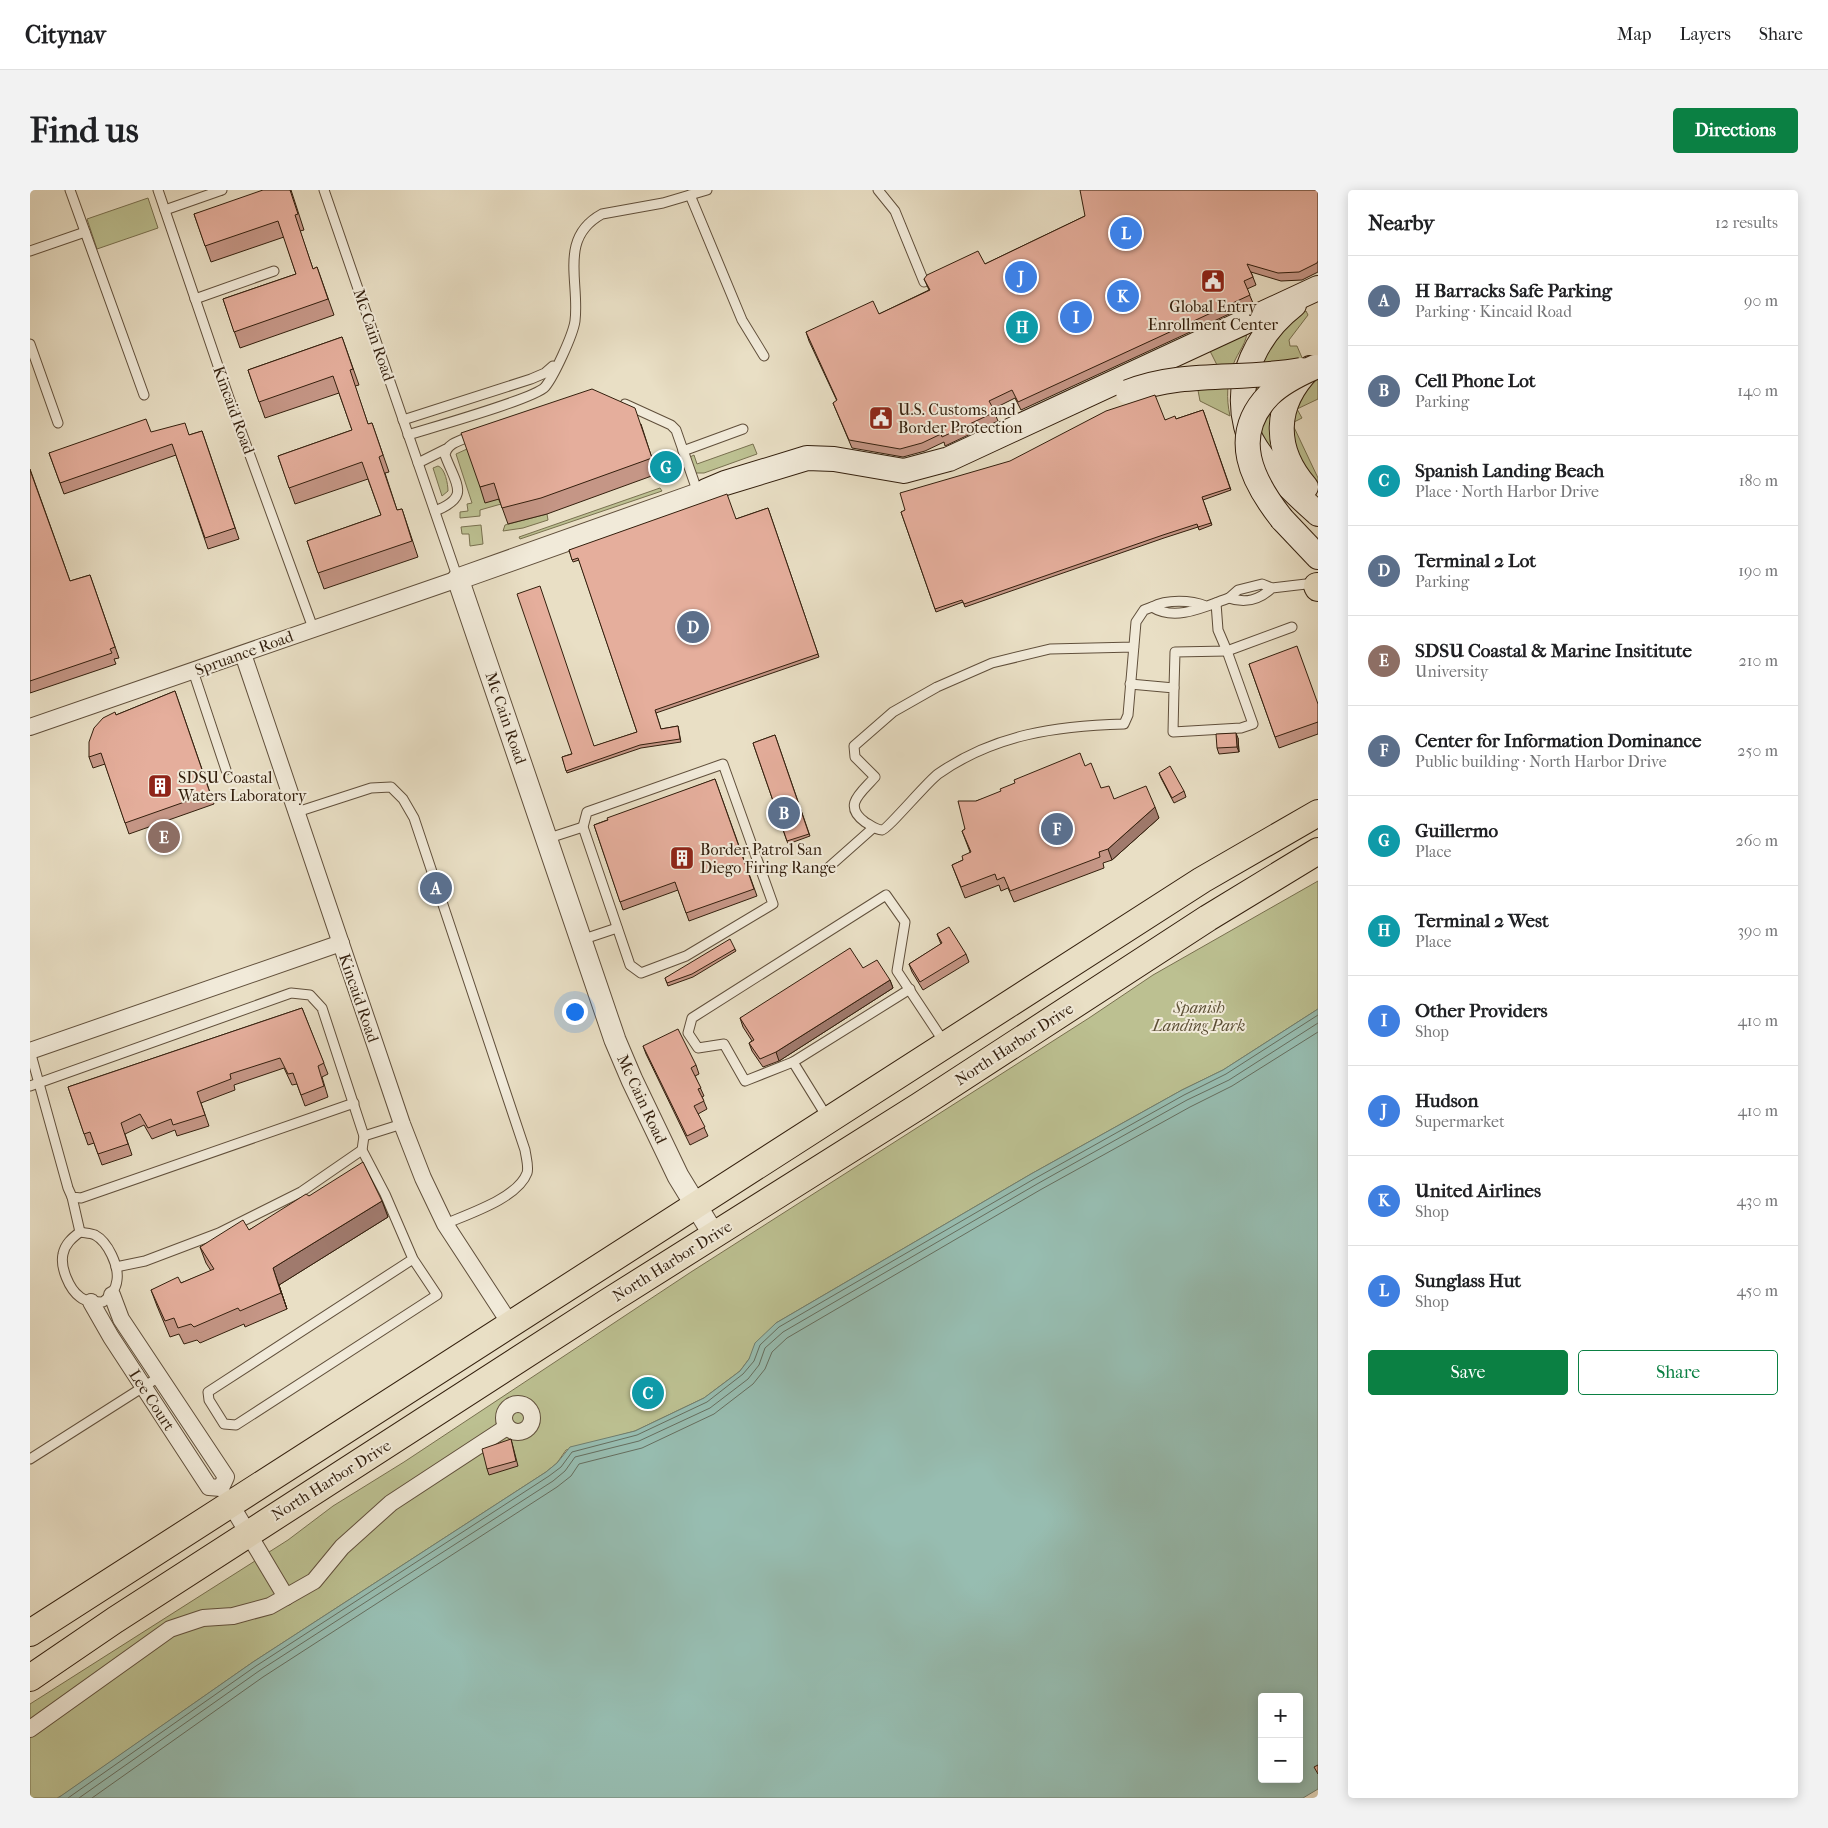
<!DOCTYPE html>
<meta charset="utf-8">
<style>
:root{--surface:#fff;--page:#f2f2f2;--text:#202124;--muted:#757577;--line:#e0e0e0;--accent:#0b8043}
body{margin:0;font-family:"IM FELL French Canon",serif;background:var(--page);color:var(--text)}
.controls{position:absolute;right:15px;bottom:15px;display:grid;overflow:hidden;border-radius:5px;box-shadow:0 2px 12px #0003}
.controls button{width:45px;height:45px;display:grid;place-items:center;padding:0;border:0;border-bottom:1px solid var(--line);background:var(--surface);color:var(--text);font:25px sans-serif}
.you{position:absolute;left:544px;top:821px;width:18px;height:18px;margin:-12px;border:4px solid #fff;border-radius:50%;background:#1a73e8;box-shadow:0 0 0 8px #1a73e833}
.badge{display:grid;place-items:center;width:32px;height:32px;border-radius:50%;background:var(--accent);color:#fff;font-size:16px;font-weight:700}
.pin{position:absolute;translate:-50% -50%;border:2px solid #fff;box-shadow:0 1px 5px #0006}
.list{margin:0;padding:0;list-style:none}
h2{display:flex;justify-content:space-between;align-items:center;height:65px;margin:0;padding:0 20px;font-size:21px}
h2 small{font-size:16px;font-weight:400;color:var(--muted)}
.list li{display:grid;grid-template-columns:32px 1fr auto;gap:15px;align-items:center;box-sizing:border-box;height:90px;padding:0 20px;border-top:1px solid var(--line)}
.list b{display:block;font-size:19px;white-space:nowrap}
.list p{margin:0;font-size:16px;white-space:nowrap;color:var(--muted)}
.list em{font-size:16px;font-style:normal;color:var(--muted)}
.actions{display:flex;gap:10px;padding:15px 20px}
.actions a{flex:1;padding:11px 0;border:1px solid var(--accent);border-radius:5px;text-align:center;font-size:18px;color:var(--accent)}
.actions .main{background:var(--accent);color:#fff}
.map{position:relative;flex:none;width:1288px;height:1608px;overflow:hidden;border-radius:5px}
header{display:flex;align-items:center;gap:30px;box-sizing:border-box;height:70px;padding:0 25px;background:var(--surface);border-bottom:1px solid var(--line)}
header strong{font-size:24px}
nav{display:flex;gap:28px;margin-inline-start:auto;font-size:18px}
.intro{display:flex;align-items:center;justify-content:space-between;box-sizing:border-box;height:120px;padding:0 30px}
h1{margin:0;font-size:35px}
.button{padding:12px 22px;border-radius:5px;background:var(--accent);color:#fff;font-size:18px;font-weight:700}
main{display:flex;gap:30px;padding:0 30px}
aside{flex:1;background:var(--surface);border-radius:5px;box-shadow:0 2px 12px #0003}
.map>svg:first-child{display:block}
.green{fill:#bcc091;stroke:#78704f}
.water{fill:#97bdb1;stroke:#6f7e6f;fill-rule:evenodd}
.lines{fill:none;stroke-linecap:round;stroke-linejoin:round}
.shore{stroke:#656e5f;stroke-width:1}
.service-casing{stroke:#604f3b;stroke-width:11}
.minor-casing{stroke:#604f3b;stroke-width:18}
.tertiary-casing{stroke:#604f3b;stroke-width:23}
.secondary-casing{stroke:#331f0d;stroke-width:26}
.primary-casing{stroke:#331f0d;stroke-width:28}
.service{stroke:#f1ead9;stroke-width:9}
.minor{stroke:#f1ead9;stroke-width:16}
.tertiary{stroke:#f1ead9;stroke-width:21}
.secondary{stroke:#f1ead9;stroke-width:24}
.primary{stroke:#e9dfc5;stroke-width:26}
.secondary-bridge-casing{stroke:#331f0d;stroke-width:26;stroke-linecap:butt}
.secondary-bridge{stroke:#f1ead9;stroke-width:24}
.wall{fill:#c59686;stroke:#331f0d}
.shaded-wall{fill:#a07a6d;stroke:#331f0d}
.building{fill:#e5ae9c;stroke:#331f0d}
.labels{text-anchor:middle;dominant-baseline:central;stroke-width:4;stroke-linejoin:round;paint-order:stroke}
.poi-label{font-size:16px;fill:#331f0d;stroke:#f1ead9;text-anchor:start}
.street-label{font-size:16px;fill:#331f0d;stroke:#f1ead9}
.park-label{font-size:16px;font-style:italic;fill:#5c4f35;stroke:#f1ead9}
</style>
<header>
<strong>Citynav</strong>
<nav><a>Map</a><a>Layers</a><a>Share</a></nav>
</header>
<div class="intro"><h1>Find us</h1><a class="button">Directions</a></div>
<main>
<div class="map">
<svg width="1288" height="1608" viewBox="0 0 1288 1608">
<rect width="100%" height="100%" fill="#e9dfc5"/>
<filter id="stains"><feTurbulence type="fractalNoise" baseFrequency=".004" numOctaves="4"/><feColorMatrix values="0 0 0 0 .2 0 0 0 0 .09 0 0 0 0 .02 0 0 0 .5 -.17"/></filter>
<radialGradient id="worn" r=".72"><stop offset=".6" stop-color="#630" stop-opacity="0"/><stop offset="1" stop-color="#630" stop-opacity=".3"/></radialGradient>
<g class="green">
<polygon points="118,8 128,38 67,59 57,29"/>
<polygon points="1276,121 1278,125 1259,150 1260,156 1267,156 1273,170 1247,274 1240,270 1218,209 1228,169 1265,127"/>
<path d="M1217,138C1218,153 1208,161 1203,175C1197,192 1196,208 1200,226L1170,211L1167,195L1187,175L1178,157Z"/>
<polygon points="1288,183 1288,209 1267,219 1272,228 1262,233 1288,288 1288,299 1276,288 1257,228"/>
<polygon points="723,254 727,264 674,283 665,283 660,267 664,265 667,274"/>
<polygon points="437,259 471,314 450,320 450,326 430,328 430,322 438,321 437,314 442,313 426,264"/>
<path d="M408,276C415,278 418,294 418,301L412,306L403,278Z"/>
<polygon points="630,298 632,301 490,349 489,347"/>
<polygon points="517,324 518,330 493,338 473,341 475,335"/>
<polygon points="451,335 453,354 440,356 439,344 432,344 431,337"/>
<polygon points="1288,691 1288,819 1193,880 1152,900 1001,984 746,1133 710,1181 674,1208 605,1241 536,1260 527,1273 516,1282 223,1472 33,1605 27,1608 0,1608 0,1514 258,1350 303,1316 374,1272 661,1082 1059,828 1123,785"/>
</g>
<path class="water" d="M1288,819V1599L1273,1608H28L223,1472L516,1282L527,1273L540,1257L605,1241L674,1208L710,1181L719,1169L725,1153L746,1133L1001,984L1152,900L1193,880ZM1232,1507H1269V1589H1232Z"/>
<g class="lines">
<g class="shore">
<polyline points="38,1608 226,1476 519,1286 531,1277 542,1262 607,1245 677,1212 713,1184 724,1171 730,1155 749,1137 1004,989 1154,905 1196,884 1288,825"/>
<polyline points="49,1608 229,1481 523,1291 535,1281 545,1267 609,1251 680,1218 718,1189 729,1175 735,1158 753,1142 1007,994 1157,910 1199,890 1288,833"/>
<polyline points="62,1608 233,1487 527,1297 541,1286 549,1274 612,1258 684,1224 723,1194 735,1179 742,1162 757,1148 1010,1000 1160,917 1202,896 1288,842"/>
</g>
<defs>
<g id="service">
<polyline points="40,0 114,205"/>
<polyline points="128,0 199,208 283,438"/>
<polyline points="294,0 428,389"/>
<polyline points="848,0 865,21 894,92"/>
<polyline points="660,5 712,130 734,166"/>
<polyline points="135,20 192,0"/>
<polyline points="0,61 55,42"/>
<polyline points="165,109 244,81"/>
<polyline points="0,154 28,233"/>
<polyline points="595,214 641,235 646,240 668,303"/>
<polyline points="373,230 501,189 515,183 523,176"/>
<path d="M378,245C400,238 504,209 515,197C524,186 543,145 545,131C550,92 528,48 572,24L633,13L677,0"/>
<polyline points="653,261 713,239"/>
<polyline points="388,273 416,259"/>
<path d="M405,321C441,307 426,295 415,265C417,252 433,250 444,245"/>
<path d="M1242,398C1229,410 1216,414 1199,408L1208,400L1232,394L1242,398L1276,394L1285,396"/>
<path d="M1176,416C1161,410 1137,409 1122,417C1146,432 1176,416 1199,408"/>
<path d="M1104,457L1020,459L962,473L907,497L863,522L824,556L825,567L845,587C831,603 812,615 835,632C840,635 846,640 852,640C858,639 897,592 908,584C965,544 1027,536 1094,534L1098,525L1106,432L1114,420L1122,417"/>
<polyline points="163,481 196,580"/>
<polyline points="1100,494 1144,498 1143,542 1211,538 1223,534 1197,461 1262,437"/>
<polyline points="1144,498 1145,462 1197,461 1188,440 1186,413"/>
<polygon points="693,574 743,714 656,766 611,783 600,775 553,637 557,622"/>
<path d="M267,622L341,598L361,597L373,609L384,628L495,960C496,967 499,977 497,983C488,1008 438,1024 415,1034"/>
<polyline points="516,649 553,637"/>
<polyline points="799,677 843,638"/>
<polyline points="551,750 587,738"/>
<polyline points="0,861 38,998 42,1007 51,1008 324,913"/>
<polyline points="763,872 880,799"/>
<polyline points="0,896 261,803 280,805 292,818 334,946 332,960 355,1004 383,1069 178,1202 179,1210 194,1234 206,1235 407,1105 383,1069"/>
<polyline points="797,927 763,872 715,891 694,854 668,858 658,843 662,828 856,705 875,732 867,781 914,852"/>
<polyline points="334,946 372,934"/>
<polyline points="42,1007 50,1042"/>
<path d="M50,1042C54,1043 61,1043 65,1045C78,1052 89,1076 87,1090C86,1100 80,1106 73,1112C65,1112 56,1112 50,1107C39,1099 30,1077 33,1064C35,1054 42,1048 50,1042Z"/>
<polyline points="86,1077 115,1071 189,1043 271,1002 332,960"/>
<polyline points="0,1269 129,1187"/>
</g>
<g id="minor">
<polyline points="213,464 372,934 393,988 415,1034 481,1135"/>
<polyline points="0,537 428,389"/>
<polyline points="0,861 311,753"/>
<polyline points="82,1105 91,1129 196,1287 191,1298"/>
<polyline points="61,1112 81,1147 179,1297 191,1298"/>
<circle cx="488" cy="1228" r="14"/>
<polyline points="197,1308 256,1407"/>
<polyline points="0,1539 140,1439 173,1428 203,1426 240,1416 284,1391 312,1357 361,1313 477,1237"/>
</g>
<polyline id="tertiary" points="676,301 428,389 585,850 602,890 648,986 684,1045"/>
<g id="secondary">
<path d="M1264,115C1228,143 1204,188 1216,236C1223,266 1266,304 1288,324"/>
<path d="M1276,297C1243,259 1243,215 1280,178"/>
<polyline points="676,301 695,293 777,268 804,269 874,281 919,269 1288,98"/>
<polyline points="1252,329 1288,367"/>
</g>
<g id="primary">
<polyline points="1287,396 1288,398"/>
<polyline points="0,1443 1172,690 1288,623"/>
<polyline points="0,1488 85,1430 576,1113 889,916 1178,728 1288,661"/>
</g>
</defs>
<use href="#service" class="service-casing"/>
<use href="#minor" class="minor-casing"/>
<use href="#tertiary" class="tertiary-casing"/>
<use href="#secondary" class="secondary-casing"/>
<use href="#primary" class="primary-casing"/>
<use href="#service" class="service"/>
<use href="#minor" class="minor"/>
<use href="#tertiary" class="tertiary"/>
<use href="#secondary" class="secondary"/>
<use href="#primary" class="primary"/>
<defs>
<g id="secondary-bridge">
<path d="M1098,202C1153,180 1213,191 1271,180"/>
<path d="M1252,329C1222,291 1199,246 1239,205C1251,193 1269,184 1285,177"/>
</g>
</defs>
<use href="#secondary-bridge" class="secondary-bridge-casing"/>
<use href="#secondary-bridge" class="secondary-bridge"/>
</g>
<g class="wall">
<polygon points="261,0 274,40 270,41 283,79 287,77 304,125 210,158 193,109 266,84 254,47 181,72 164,24"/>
<polygon points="1288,0 1288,82 1272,90 1251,91 1221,82 1226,95 1217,99 1223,113 991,220 985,208 963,219 968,231 915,256 914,252 895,261 873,267 822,258 803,213 807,211 779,151 776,142 849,124 899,100 894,89 955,74 1055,26"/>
<polygon points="312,147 329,195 325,196 338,234 342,233 359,282 355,283 367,320 372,319 388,367 294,399 277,351 351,325 338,289 265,314 248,266 322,240 309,203 235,228 218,180"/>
<polygon points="1173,220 1201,300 1173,310 1182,335 1169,340 1168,337 1134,348 935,417 933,412 906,422 871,322 1135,230 1146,229"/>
<polygon points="611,234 627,284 517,324 478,334 469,309 455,313 450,297"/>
<polygon points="172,241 209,349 178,359 146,265 34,304 19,263 159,245"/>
<polygon points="0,279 40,391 60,385 89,468 84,469 86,474 0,503"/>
<polygon points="738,318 789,467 626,523 631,539 648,536 651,552 611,558 537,583 532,567 607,542 549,370 543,372 539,360 706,329"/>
<polygon points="1219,474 1288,514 1288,544 1249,558"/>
<polygon points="145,501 184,614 99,644 75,574 63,578 59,567 86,525"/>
<polygon points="745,545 780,646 758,654 723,553"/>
<polygon points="1208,548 1209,562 1189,564 1187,558"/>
<polygon points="1055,576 1071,598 1084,609 1129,628 1082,670 1073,673 1074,678 984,712 978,698 971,701 969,695 935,708 922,675 933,670 940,662 932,641 935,639 946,611"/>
<polygon points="1129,583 1154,601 1156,607 1144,613 1131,588"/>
<polygon points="685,589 727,706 659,731 648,700 593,720 564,635"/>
<polygon points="907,744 936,764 939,772 893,800 882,782 879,774 911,754"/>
<polygon points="705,759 706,761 663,787 638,796 635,788"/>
<polygon points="833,778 860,790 863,798 749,871 733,877 722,861 719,853 722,851 713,837 710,828"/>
<polygon points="272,818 298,884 292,887 298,907 275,916 267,894 262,895 254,878 204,895 205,900 171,913 179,936 147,946 145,940 122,949 114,935 95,944 102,965 72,975 64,953 58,955 38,897"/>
<polygon points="613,856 666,875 669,884 665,886 674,906 672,907 677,919 668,924 678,946 660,955 616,864"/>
<polygon points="279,1006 352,1011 358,1027 249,1095 257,1119 215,1137 214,1134 170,1153 167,1150 154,1154 149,1144 140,1147 127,1116 121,1100 151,1093 181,1081 176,1073 170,1057 219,1040"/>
<polygon points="481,1249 488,1276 459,1285 457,1279"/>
</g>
<g class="shaded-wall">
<polygon points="1206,543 1208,548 1209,562 1207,557"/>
<polygon points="1125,617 1129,628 1082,670 1078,659"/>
<polygon points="860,790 863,798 749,871 746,862"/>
<polygon points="352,1011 358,1027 249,1095 257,1119 243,1078"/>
</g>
<g class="building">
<polygon points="233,0 260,0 268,24 265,25 283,79 287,77 298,109 204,142 193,109 266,84 248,31 175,56 164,24"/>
<polygon points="1050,0 1288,0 1288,71 1287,73 1269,82 1248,83 1217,74 1223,87 1214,91 1220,105 988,212 982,200 959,211 965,222 912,247 911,244 892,253 870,259 819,250 803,213 807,210 776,142 843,111 849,124 900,100 894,89 897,85 948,61 955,74 1055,26"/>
<polygon points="312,147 323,179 320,180 338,234 342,233 353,265 349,267 367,320 372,319 382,351 288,383 277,351 351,325 332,272 259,298 248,266 322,240 303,186 229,212 218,180"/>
<polygon points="562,199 605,218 622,268 511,308 472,318 464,293 450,297 431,243"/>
<polygon points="1125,205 1135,230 1145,226 1146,229 1173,220 1200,298 1172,307 1181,333 1168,337 1167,334 1133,345 934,414 932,410 905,419 871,322 875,320 870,303 980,271 1076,221"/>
<polygon points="116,229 121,242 155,233 159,245 172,241 205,338 175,348 142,254 30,293 19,263"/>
<polygon points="0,280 40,391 60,385 85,457 80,459 82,463 0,491"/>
<polygon points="697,304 706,329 738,318 788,464 625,520 631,539 648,536 650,549 610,555 536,581 532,567 542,564 487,404 510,396 564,556 607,542 548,368 542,370 539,360"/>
<polygon points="1267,456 1288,514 1288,532 1245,547 1219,474"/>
<polygon points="145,501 180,603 95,633 71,563 59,567 59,552 64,538 73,528 85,522 86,525"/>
<polygon points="1206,543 1207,557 1187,558 1186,544"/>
<polygon points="745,545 779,644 757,651 723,553"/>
<polygon points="1050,563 1055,576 1061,573 1071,598 1079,596 1084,609 1116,596 1125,617 1078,659 1069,662 1070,667 980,701 974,687 967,690 965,684 931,697 922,675 933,670 932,666 941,662 932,641 935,639 928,611 946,611 971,601 970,599 985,593 984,590"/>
<polygon points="1140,576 1154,601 1142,608 1129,583"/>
<polygon points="685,589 724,699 656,723 645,692 590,712 564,635 578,630 577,628"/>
<polygon points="919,737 936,764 890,792 879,774 912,753 907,744"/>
<polygon points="700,749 705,759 662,784 637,793 635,788"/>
<polygon points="820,758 833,778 847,770 860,790 746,862 730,869 719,853 724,850 710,828"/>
<polygon points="272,818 294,873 288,876 294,896 271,905 263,883 258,884 250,868 200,884 201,889 167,902 175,925 143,935 141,929 118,938 110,924 91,933 98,954 68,964 60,942 54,944 38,897"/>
<polygon points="648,839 666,875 661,878 671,898 668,899 674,911 664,916 675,937 657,946 613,856"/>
<polygon points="333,972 352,1011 243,1078 251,1103 210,1121 208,1118 164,1137 161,1134 148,1138 144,1128 135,1131 121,1100 148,1087 151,1093 184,1079 170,1057 213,1030 219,1040 276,1004 279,1006"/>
<polygon points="481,1249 486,1271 457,1279 452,1259"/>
<polygon points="1288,1575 1288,1584 1284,1577"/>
</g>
<defs>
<symbol id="civic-square" viewBox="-11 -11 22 22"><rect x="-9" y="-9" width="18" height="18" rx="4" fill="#8f2418" stroke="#f1ead9"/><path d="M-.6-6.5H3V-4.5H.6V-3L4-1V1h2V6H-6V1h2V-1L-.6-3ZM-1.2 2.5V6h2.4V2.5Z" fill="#fff"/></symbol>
<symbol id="building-square" viewBox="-11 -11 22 22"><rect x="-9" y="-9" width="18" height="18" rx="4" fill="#8f2418" stroke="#f1ead9"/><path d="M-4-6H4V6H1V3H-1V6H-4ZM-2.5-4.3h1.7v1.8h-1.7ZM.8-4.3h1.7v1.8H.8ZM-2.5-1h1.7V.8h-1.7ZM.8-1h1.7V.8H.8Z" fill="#fff"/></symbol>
</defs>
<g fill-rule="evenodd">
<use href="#civic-square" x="1169" y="77" width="28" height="28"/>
<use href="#civic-square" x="837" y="214" width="28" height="28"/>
<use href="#building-square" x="116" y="582" width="28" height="28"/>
<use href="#building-square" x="638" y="654" width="28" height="28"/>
</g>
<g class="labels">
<g class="poi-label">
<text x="1183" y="116" text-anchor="middle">Global Entry<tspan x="1183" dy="18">Enrollment Center</tspan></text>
<text x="868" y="219">U.S. Customs and<tspan x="868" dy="18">Border Protection</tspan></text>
<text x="148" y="587">SDSU Coastal<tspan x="148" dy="18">Waters Laboratory</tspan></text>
<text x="670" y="659">Border Patrol San<tspan x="670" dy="18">Diego Firing Range</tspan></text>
</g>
<g class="street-label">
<text transform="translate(344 145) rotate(71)">Mc Cain Road</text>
<text transform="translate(204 220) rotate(70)">Kincaid Road</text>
<text transform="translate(214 463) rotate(-20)">Spruance Road</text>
<text transform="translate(476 528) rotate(71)">Mc Cain Road</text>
<text transform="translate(329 808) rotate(71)">Kincaid Road</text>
<text transform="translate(984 854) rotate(-33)">North Harbor Drive</text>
<text transform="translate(612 909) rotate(65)">Mc Cain Road</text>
<text transform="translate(642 1071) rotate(-32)">North Harbor Drive</text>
<text transform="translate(122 1210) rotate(57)">Lee Court</text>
<text transform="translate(301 1290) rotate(-32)">North Harbor Drive</text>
</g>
<g class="park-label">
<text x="1169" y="817">Spanish<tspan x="1169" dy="18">Landing Park</tspan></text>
</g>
</g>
<rect width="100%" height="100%" filter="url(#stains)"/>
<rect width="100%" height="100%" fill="url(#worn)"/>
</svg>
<div class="controls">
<button>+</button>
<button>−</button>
</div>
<div class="you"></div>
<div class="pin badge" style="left:406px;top:698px;background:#5c6f8a">A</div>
<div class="pin badge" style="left:754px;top:623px;background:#5c6f8a">B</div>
<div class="pin badge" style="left:618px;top:1203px;background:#0f9aa8">C</div>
<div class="pin badge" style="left:663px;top:437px;background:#5c6f8a">D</div>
<div class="pin badge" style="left:134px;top:647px;background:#8d6e63">E</div>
<div class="pin badge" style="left:1027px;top:639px;background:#5c6f8a">F</div>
<div class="pin badge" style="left:636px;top:277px;background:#0f9aa8">G</div>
<div class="pin badge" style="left:992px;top:137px;background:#0f9aa8">H</div>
<div class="pin badge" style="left:1046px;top:127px;background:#3f7fe0">I</div>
<div class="pin badge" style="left:991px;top:87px;background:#3f7fe0">J</div>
<div class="pin badge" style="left:1093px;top:106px;background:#3f7fe0">K</div>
<div class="pin badge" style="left:1096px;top:43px;background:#3f7fe0">L</div>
</div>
<aside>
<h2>Nearby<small>12 results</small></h2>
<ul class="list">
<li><span class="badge" style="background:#5c6f8a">A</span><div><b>H Barracks Safe Parking</b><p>Parking · Kincaid Road</p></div><em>90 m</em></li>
<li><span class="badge" style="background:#5c6f8a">B</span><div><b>Cell Phone Lot</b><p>Parking</p></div><em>140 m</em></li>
<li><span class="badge" style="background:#0f9aa8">C</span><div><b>Spanish Landing Beach</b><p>Place · North Harbor Drive</p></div><em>180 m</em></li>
<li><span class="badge" style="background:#5c6f8a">D</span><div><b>Terminal 2 Lot</b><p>Parking</p></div><em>190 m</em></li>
<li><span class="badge" style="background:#8d6e63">E</span><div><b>SDSU Coastal &amp; Marine Insititute</b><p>University</p></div><em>210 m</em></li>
<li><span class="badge" style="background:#5c6f8a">F</span><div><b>Center for Information Dominance</b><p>Public building · North Harbor Drive</p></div><em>250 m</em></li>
<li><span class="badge" style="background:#0f9aa8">G</span><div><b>Guillermo</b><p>Place</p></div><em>260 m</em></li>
<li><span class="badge" style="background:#0f9aa8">H</span><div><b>Terminal 2 West</b><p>Place</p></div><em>390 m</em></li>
<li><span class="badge" style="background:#3f7fe0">I</span><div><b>Other Providers</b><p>Shop</p></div><em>410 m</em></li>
<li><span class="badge" style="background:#3f7fe0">J</span><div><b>Hudson</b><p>Supermarket</p></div><em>410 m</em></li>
<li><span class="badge" style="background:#3f7fe0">K</span><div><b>United Airlines</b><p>Shop</p></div><em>430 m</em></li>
<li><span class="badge" style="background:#3f7fe0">L</span><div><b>Sunglass Hut</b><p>Shop</p></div><em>450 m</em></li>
</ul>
<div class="actions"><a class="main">Save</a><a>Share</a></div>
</aside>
</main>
